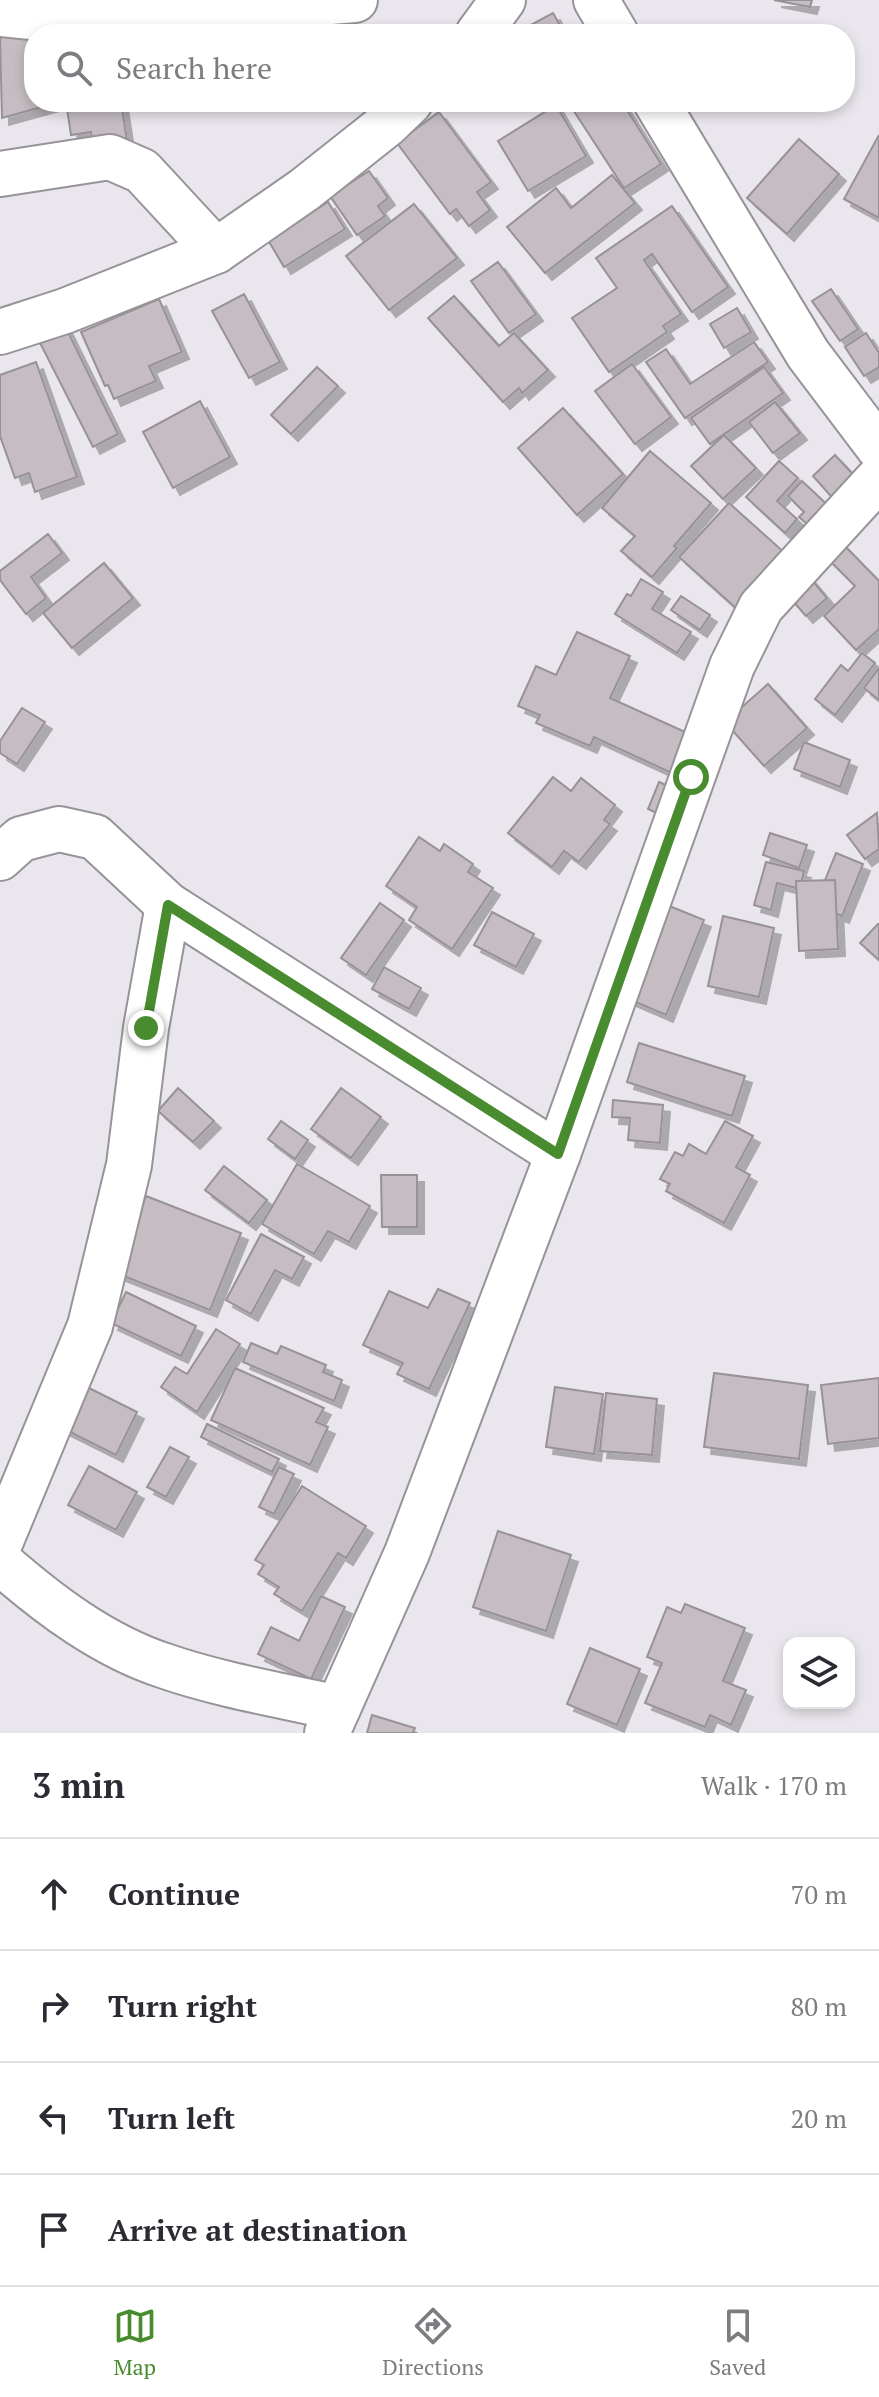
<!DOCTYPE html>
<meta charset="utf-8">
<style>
:root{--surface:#fff;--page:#f7f7f7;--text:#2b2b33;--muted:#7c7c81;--line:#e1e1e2;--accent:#498b2f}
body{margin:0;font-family:"PT Serif",serif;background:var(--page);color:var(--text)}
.controls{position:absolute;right:24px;bottom:24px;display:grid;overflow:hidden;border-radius:16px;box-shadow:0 4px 12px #0003}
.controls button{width:72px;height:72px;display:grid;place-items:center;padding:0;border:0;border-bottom:2px solid var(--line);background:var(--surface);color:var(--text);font:40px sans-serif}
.stop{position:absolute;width:24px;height:24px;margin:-18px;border:6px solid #498b2f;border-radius:50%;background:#fff}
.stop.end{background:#498b2f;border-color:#fff;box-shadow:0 2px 8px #0008}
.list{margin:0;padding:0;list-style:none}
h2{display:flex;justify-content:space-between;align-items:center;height:104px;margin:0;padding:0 32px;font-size:34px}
h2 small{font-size:26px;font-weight:400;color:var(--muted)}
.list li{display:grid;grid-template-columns:52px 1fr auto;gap:24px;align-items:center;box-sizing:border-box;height:112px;padding:0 32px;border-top:2px solid var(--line)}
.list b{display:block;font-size:30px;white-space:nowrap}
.list em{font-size:26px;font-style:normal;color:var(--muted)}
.icon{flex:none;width:44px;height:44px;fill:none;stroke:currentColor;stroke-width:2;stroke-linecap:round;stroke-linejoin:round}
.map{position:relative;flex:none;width:879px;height:1733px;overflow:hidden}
.search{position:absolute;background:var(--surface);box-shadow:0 4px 12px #0003;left:24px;right:24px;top:24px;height:88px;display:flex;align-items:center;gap:20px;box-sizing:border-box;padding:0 28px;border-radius:32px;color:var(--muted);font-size:30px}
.sheet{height:552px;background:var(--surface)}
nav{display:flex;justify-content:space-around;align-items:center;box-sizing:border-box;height:112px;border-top:2px solid var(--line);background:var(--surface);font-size:22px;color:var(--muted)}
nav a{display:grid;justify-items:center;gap:4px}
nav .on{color:var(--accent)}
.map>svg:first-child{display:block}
.building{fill:#c5bdc2;stroke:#989195;stroke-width:2;filter:url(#shadow)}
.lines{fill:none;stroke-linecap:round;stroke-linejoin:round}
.minor-casing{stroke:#979399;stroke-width:48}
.minor{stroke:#fff;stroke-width:44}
.route{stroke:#498b2f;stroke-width:10}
</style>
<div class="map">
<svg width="879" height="1733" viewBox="0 0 879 1733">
<defs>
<filter id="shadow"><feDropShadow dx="7" dy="7" stdDeviation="0" flood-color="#0004"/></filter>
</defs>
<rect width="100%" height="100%" fill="#eae6ed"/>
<g class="building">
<polygon points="774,0 812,0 810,7"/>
<polygon points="553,13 565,34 514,34"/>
<polygon points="36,28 34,102 56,103 2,118 0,38"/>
<polygon points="66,102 121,102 127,141 93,146 91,132 71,135"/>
<polygon points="568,102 622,102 661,164 624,188"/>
<polygon points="556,105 586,156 528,191 498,141"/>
<polygon points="439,112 491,182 477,192 490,210 469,226 456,209 450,214 397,143"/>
<polygon points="879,135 879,218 844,199"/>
<polygon points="799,139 839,174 787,234 747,198"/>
<polygon points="369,171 388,198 378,206 385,216 357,235 330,196"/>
<polygon points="612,175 635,203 545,273 507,227 556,188 571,208"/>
<polygon points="328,202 345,229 284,267 268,240"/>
<polygon points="414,204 457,258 389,310 346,256"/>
<polygon points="672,206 728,287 692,312 652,254 644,260 681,314 663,326 667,332 609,372 572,318 617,288 596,258"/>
<polygon points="498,262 536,314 509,333 471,281"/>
<polygon points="831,289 858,329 840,341 812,301"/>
<polygon points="244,294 280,362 249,378 212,311"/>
<polygon points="454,296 499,346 514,333 548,370 522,393 519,388 503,402 428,318"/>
<polygon points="159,299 182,352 149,366 156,381 114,399 108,385 105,386 81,332"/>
<polygon points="737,308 751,332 724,348 710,324"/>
<polygon points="64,324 118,434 93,447 37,337"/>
<polygon points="866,333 879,353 879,367 864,376 845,347"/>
<polygon points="754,342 768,362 685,418 646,362 666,349 690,384"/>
<polygon points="36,362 77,477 35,492 29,473 15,478 0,436 0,375"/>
<polygon points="632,364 671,417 635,444 595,391"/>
<polygon points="317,367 338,386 291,434 271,415"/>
<polygon points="764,367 783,393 710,444 691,418"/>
<polygon points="200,401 230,457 173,488 143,432"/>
<polygon points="775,402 800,433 773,453 749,422"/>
<polygon points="563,408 623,474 577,515 518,448"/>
<polygon points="724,435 756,468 723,499 691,466"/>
<polygon points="650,451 711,503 674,546 677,548 652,577 621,551 635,536 602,508"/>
<polygon points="835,455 860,482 837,503 813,476"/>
<polygon points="779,461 798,478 777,501 797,519 785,533 746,497"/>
<polygon points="802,481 833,510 814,530 799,517 804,512 788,496"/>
<polygon points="729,503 787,555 737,609 679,557"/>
<polygon points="48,534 62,553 31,577 46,598 26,614 0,580 0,571"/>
<polygon points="839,540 879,581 879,629 856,650 824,616 855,586 824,555"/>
<polygon points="104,563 133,598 72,648 43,613"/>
<polygon points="806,573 827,598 806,616 785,592"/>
<polygon points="641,579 663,592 652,609 691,632 677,653 615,614 627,594 631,596"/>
<polygon points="681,596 710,615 700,630 671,610"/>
<polygon points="577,632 630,656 610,698 694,736 676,775 594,737 590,746 536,723 540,715 518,706 536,666 556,675"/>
<polygon points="862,653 875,663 835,715 815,699 841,665 848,671"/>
<polygon points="879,668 879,700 864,688"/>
<polygon points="768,684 807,728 764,766 725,722"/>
<polygon points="22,708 45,722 17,764 0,753 0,741"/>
<polygon points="804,742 850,760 840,787 794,769"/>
<polygon points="553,777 571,791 581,778 615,805 604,820 610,824 579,862 564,851 552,867 508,833"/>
<polygon points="659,782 679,791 667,818 648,809"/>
<polygon points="877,813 879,849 865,859 847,835"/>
<polygon points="770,833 807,845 799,868 763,855"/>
<polygon points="419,837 440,851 444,844 473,864 468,872 493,888 452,949 409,920 417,907 386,886"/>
<polygon points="836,853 863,864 842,916 815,905"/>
<polygon points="766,862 804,871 800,889 777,883 771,910 754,905"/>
<polygon points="835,880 838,949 799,951 796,881"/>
<polygon points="380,903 404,920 366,975 341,958"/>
<polygon points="667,905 704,920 666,1015 629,999"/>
<polygon points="492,912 534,934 516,967 474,945"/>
<polygon points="723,916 774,928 759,997 708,986"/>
<polygon points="878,924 879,924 879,960 860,943"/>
<polygon points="384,967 421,988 409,1009 372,989"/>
<polygon points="639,1043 745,1076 732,1116 627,1082"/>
<polygon points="178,1088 214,1121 193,1142 158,1111"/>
<polygon points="341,1088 381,1117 351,1158 311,1129"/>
<polygon points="613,1100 663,1105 660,1143 628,1140 630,1118 612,1117"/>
<polygon points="281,1121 308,1140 295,1159 268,1139"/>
<polygon points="725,1121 753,1136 736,1167 750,1175 724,1223 666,1191 670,1184 660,1179 675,1152 683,1156 689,1144 706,1154"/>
<polygon points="297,1164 370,1206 349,1242 328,1231 314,1254 262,1224"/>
<polygon points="224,1166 267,1200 249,1223 205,1190"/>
<polygon points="381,1175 417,1175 417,1227 382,1227"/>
<polygon points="146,1196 241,1233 210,1310 116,1273"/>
<polygon points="261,1234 304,1257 292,1279 275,1270 251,1314 226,1300"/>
<polygon points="438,1289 470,1303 429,1389 397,1374 403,1363 363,1345 389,1291 428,1308"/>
<polygon points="126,1292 196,1326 181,1356 111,1323"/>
<polygon points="216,1329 240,1344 197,1412 161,1387 175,1367 187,1374"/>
<polygon points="251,1343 277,1354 281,1346 326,1365 323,1372 342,1380 334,1401 243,1362"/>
<polygon points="235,1368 324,1408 316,1422 328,1427 310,1465 211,1420"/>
<polygon points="714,1373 808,1385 799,1459 704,1447"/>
<polygon points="879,1378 879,1438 828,1444 821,1385"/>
<polygon points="83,1385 137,1412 116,1455 62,1428"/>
<polygon points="555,1387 603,1394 594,1454 546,1447"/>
<polygon points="606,1393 657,1399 652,1455 600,1451"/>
<polygon points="207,1424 279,1459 272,1472 201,1437"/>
<polygon points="170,1447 189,1457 166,1497 147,1487"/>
<polygon points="89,1466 137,1492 116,1530 68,1505"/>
<polygon points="279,1467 294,1474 274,1514 259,1507"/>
<polygon points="302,1486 366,1526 346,1558 338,1553 302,1611 274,1594 279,1587 258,1574 264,1565 255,1560"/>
<polygon points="498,1531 571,1555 546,1631 473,1607"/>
<polygon points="321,1596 345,1607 311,1679 258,1654 271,1627 299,1641"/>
<polygon points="685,1604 745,1628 723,1681 746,1690 731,1725 710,1715 705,1727 645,1703 662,1663 647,1657 667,1607 681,1613"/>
<polygon points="590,1648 640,1669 617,1725 567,1704"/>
<polygon points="372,1715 415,1728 413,1732 417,1733 367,1733"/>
</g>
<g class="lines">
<defs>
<g id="minor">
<polyline points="596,0 616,34"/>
<polyline points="0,14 80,22 355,0"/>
<polyline points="478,34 503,0"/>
<polyline points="656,102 808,354 879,448"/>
<polyline points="0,174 110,157 142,171 216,251"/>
<polyline points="0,332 65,311 216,251 304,190 386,125 410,102"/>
<polyline points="0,858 21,839 59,829 95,837 168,905 558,1154"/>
<polyline points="0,1543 90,1326 129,1165 146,1028 168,905"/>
<path d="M0,1562C48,1604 103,1646 165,1666C220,1685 280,1695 338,1708"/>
<polyline points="327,1733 407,1553 558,1154 732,666 761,607 879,478"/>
</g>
</defs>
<use href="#minor" class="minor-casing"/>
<use href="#minor" class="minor"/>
</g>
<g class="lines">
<polyline class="route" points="146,1028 168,905 558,1154 691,777"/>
</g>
</svg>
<div class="controls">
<button><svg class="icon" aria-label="layers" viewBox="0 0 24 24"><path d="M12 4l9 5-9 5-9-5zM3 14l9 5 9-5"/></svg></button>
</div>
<div class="stop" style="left:691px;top:777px"></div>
<div class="stop end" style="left:146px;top:1028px"></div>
<div class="search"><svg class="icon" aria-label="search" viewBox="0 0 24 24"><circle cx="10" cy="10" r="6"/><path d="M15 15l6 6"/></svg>Search here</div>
</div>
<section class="sheet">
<h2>3 min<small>Walk · 170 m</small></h2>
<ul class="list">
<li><svg class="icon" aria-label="ahead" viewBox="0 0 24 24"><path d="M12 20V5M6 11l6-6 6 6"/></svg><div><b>Continue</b></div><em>70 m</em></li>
<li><svg class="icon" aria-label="right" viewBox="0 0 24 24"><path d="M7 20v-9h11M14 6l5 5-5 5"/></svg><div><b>Turn right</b></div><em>80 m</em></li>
<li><svg class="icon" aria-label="left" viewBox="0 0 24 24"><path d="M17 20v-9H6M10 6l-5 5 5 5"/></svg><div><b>Turn left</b></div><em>20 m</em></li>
<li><svg class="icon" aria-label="arrive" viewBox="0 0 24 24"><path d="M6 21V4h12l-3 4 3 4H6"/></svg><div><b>Arrive at destination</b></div></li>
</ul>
</section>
<nav>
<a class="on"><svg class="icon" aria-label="map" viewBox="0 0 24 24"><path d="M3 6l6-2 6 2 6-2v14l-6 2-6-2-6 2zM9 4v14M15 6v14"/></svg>Map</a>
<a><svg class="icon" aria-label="directions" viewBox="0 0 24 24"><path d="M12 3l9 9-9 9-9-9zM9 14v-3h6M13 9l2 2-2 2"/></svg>Directions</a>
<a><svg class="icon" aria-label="saved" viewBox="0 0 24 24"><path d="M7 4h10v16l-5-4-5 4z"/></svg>Saved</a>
</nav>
